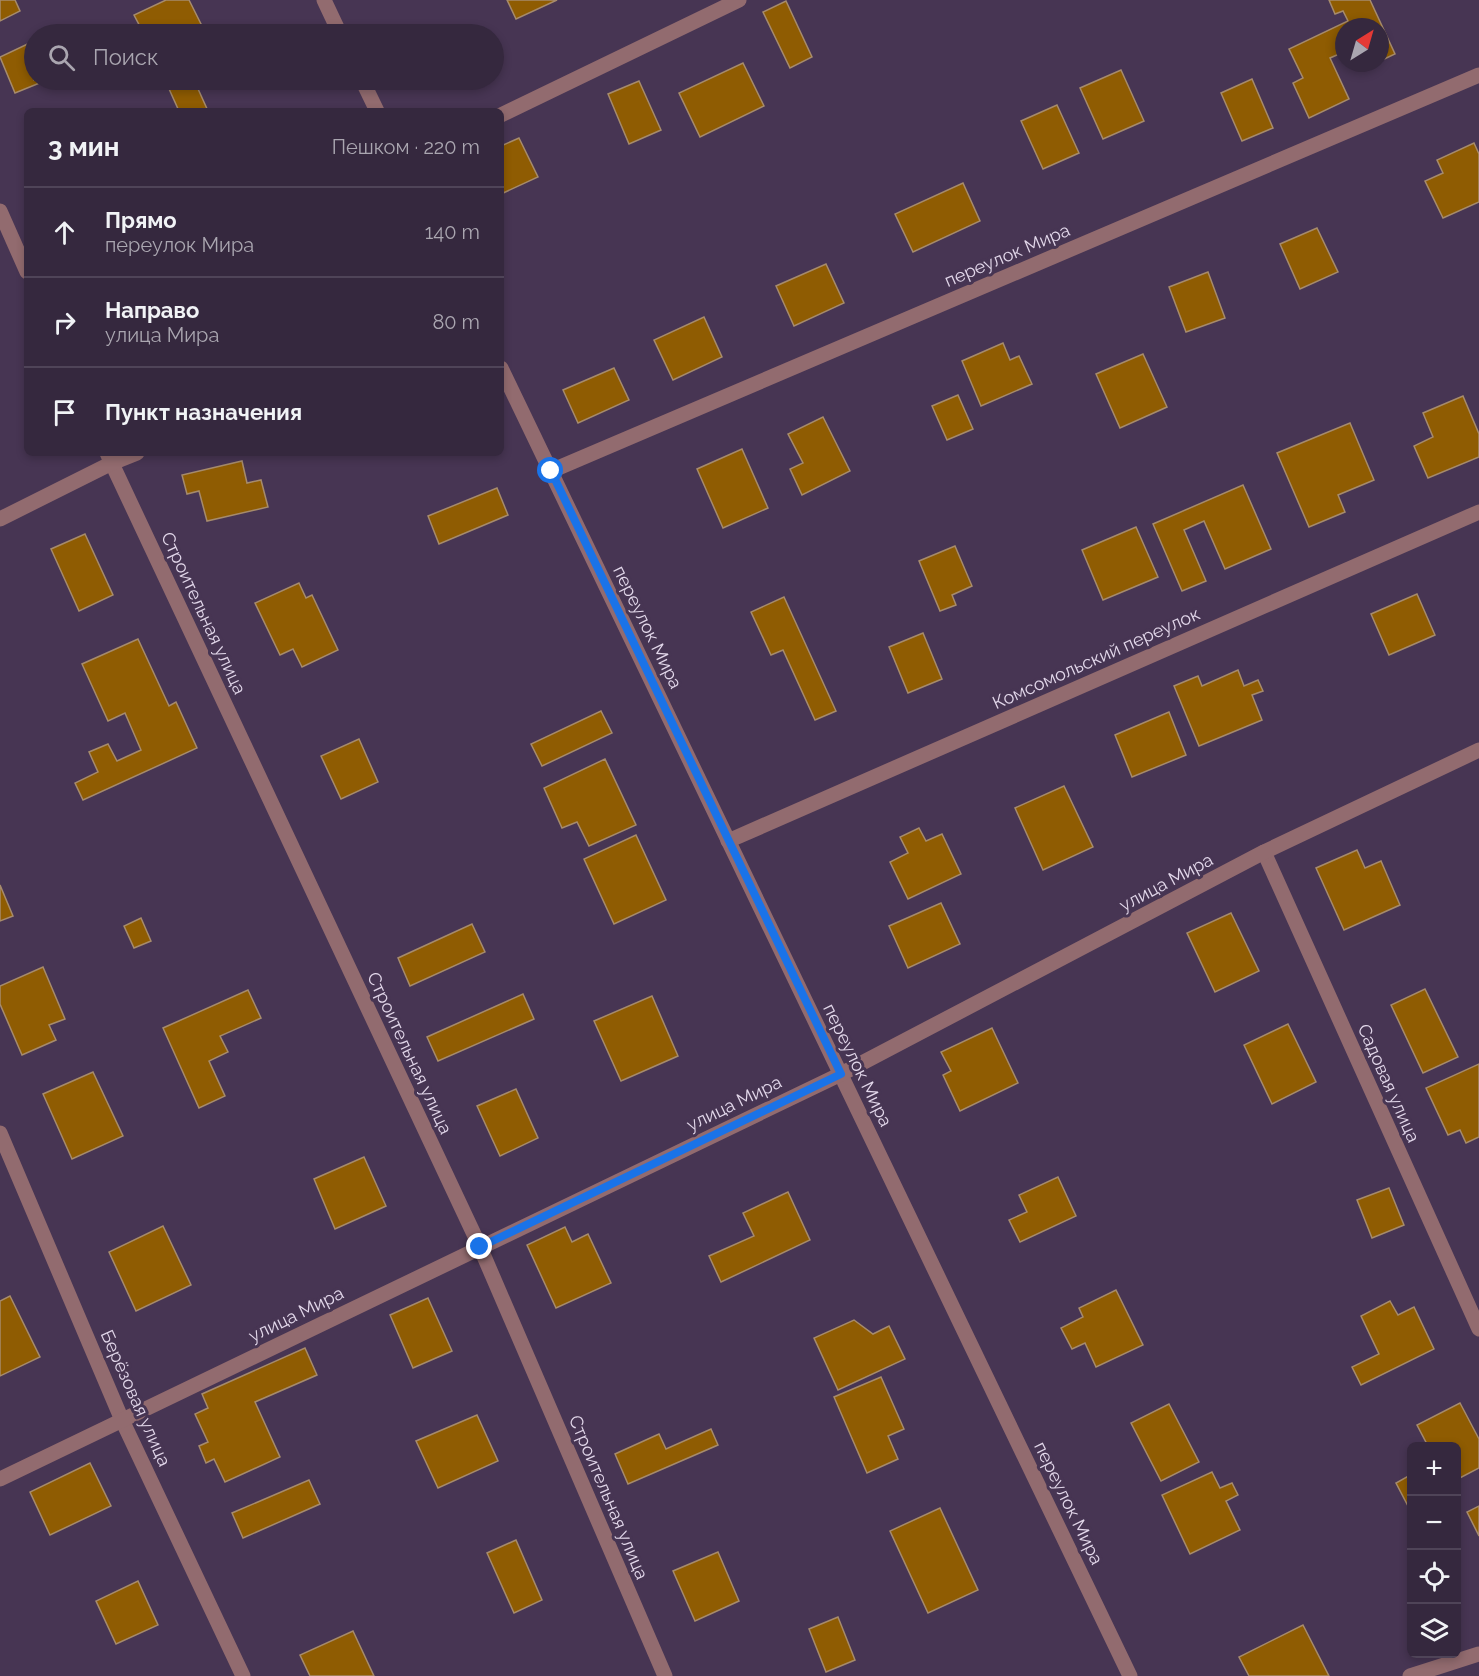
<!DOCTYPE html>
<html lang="ru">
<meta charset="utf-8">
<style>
:root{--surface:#35283e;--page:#3d3045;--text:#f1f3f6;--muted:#aaa6b0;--line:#4f4458}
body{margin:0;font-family:Raleway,sans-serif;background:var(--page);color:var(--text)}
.controls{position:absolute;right:18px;bottom:18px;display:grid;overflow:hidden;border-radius:9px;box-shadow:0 3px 9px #0003}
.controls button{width:54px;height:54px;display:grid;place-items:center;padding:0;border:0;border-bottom:2px solid var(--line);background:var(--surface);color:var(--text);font:30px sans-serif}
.compass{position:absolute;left:1335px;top:18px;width:54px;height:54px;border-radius:50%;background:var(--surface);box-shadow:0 3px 9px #0003;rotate:37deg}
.stop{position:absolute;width:18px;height:18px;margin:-14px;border:4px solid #1a73e8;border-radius:50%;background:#fff}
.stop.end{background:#1a73e8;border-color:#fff;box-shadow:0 2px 6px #0008}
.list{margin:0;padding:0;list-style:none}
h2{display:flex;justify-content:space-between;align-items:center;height:78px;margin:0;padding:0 24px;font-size:26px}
h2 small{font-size:20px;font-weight:400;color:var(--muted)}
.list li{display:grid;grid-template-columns:39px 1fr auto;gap:18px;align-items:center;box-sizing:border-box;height:90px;padding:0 24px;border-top:2px solid var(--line)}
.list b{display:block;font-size:22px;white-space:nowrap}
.list p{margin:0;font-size:20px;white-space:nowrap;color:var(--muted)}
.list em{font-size:20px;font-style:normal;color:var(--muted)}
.icon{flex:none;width:33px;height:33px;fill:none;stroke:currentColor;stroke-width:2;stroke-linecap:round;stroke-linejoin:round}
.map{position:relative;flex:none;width:1479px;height:1676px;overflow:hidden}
.search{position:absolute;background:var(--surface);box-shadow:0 3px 9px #0003;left:24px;top:24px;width:480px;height:66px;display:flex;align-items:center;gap:15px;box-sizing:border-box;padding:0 21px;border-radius:33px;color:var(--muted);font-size:22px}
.panel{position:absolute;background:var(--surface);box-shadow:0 3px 9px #0003;left:24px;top:108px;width:480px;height:348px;border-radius:9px}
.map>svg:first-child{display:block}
.building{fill:#8f5c02;stroke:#a68b6c;stroke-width:1.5}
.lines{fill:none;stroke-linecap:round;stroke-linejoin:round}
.minor{stroke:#926b6f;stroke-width:15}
.route{stroke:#1a73e8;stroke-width:8}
.labels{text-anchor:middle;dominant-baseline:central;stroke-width:6;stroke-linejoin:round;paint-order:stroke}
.street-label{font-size:18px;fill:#e3d8eb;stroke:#473553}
</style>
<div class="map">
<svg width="1479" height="1676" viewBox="0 0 1479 1676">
<rect width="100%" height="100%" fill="#473553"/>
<g class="building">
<polygon points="0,0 15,0 20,11 0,21"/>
<polygon points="166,0 189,0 206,34 144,34 134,15"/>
<polygon points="507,0 557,0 516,19"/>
<polygon points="1329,0 1370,0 1395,54 1380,61 1380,27 1344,27 1344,52 1330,58 1349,99 1309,118 1293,83 1303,78 1289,49 1348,21 1343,11 1335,14"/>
<polygon points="786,1 812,57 790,68 763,12"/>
<polygon points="34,41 34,80 47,80 15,93 0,57"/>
<polygon points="743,63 764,106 700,137 679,93"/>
<polygon points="1121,70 1144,121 1103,139 1080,88"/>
<polygon points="1252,79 1273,128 1242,141 1221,93"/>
<polygon points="165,80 194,80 208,111 179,111"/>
<polygon points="639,81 661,130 629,144 608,94"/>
<polygon points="1057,105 1079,153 1043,169 1021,121"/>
<polygon points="519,138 538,177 501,194 501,146"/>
<polygon points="1474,143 1479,154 1479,202 1443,218 1425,181 1443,173 1437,160"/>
<polygon points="963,183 980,221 913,252 895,214"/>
<polygon points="1317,228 1338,272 1300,289 1280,244"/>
<polygon points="826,264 844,303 794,326 776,286"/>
<polygon points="1208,272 1225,318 1186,332 1169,287"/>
<polygon points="704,317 722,357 673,380 654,340"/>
<polygon points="1003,343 1010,360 1019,356 1032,384 981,406 962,361"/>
<polygon points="1143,354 1167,407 1120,428 1096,374"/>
<polygon points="614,368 629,400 578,423 563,390"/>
<polygon points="958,395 973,429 947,440 932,406"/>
<polygon points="1463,396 1479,434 1479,457 1428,478 1414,446 1433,437 1423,413"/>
<polygon points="823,417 850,471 802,495 790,469 803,463 788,434"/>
<polygon points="1350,423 1374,480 1338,495 1345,512 1309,527 1277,453"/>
<polygon points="742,449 768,508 723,528 697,469"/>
<polygon points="242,461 247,483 261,480 268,507 207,521 199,491 187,494 182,475"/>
<polygon points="1243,485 1271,549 1225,569 1204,521 1184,530 1206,581 1182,591 1153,524"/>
<polygon points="497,488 508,515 439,544 428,516"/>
<polygon points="1136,527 1158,577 1103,600 1082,550"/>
<polygon points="85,534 113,595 79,611 51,549"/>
<polygon points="955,546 972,586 952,595 956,605 940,611 919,561"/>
<polygon points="299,583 306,598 312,595 338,650 302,667 293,649 280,655 255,603"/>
<polygon points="1417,594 1435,635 1389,655 1371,614"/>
<polygon points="784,597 836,711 815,720 783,650 771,655 751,612"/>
<polygon points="923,633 942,679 908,693 889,647"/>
<polygon points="138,639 169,706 176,702 197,748 83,800 75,783 98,772 89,752 108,744 117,761 141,750 125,713 108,721 82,664"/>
<polygon points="1238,670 1244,686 1258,680 1263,691 1252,695 1262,720 1199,746 1174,686 1198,676 1202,686"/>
<polygon points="601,711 612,733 542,766 531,744"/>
<polygon points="1169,712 1186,755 1132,777 1115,735"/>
<polygon points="359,739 378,782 341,799 321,756"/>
<polygon points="605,759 636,825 589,846 577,822 562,828 544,788"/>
<polygon points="1064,786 1093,847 1043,870 1015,808"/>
<polygon points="919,828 926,841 942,834 961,874 908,899 890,862 908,853 900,837"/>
<polygon points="636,835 666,900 614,924 584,859"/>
<polygon points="1357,850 1365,868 1381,861 1400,905 1344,930 1316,868"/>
<polygon points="0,885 13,916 0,921"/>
<polygon points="941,903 960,944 908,968 889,926"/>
<polygon points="1231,913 1259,971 1215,992 1187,933"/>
<polygon points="141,918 151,941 134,948 124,926"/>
<polygon points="472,924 485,952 410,986 398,958"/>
<polygon points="43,967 65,1019 49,1025 56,1040 22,1055 0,1004 0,986"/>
<polygon points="1425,989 1458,1057 1423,1073 1391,1005"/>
<polygon points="248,990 261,1018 220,1036 228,1052 209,1061 225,1096 199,1108 163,1028"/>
<polygon points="523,994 534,1019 438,1061 427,1037"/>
<polygon points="652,996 678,1056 621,1081 594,1021"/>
<polygon points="1288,1024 1316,1082 1272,1104 1244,1045"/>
<polygon points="992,1028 1018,1083 960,1111 943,1075 951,1071 941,1052"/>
<polygon points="1479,1064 1479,1137 1466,1143 1460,1130 1448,1135 1426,1088"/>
<polygon points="93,1072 123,1136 72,1159 43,1094"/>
<polygon points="516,1089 538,1138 500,1156 477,1106"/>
<polygon points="364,1157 386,1206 335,1229 314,1179"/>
<polygon points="1058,1177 1076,1216 1020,1242 1009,1220 1027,1212 1019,1195"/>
<polygon points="1389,1188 1404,1225 1372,1238 1357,1200"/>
<polygon points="788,1192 810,1240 721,1282 709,1256 754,1236 743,1213"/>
<polygon points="163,1226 191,1285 136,1311 109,1252"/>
<polygon points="565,1227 572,1242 588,1234 611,1283 556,1308 527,1245"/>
<polygon points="1116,1290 1143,1345 1096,1367 1085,1343 1072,1349 1061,1328 1083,1317 1079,1308"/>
<polygon points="10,1296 40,1357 0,1376 0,1301"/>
<polygon points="428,1298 452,1351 413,1368 390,1315"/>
<polygon points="1390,1301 1398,1315 1414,1307 1434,1349 1361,1385 1352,1367 1379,1354 1361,1316"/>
<polygon points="854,1320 873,1334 889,1326 905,1359 838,1390 814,1338"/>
<polygon points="305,1348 317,1375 255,1402 280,1457 225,1482 214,1459 206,1463 199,1446 208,1442 195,1414 208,1408 202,1394"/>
<polygon points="881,1377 904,1429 888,1436 898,1459 867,1473 834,1397"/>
<polygon points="1460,1403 1479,1439 1479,1468 1456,1480 1456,1446 1428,1446 1417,1425"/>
<polygon points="1169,1404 1199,1462 1161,1481 1131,1423"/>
<polygon points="477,1415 498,1461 438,1488 416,1441"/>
<polygon points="711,1429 718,1445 628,1484 615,1454 659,1434 666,1449"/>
<polygon points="90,1463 111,1506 50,1535 30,1492"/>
<polygon points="1212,1472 1220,1488 1232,1483 1238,1495 1226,1501 1240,1530 1190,1554 1162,1495"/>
<polygon points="1412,1474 1412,1504 1408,1506 1396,1483"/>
<polygon points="309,1480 320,1504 243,1538 232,1513"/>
<polygon points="1479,1506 1479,1536 1467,1512"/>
<polygon points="940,1508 978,1590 928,1613 890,1531"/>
<polygon points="516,1540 542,1600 514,1613 487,1553"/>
<polygon points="718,1552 739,1601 695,1621 673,1571"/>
<polygon points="138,1581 158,1625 116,1644 96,1601"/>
<polygon points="838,1617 855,1660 826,1672 809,1629"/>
<polygon points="1303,1625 1329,1676 1249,1676 1239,1657"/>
<polygon points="353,1631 374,1676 310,1676 300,1655"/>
</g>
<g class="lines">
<g class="minor">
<polyline points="324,0 340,34"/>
<polyline points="362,80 377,111"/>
<polyline points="501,115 739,0"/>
<polyline points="0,211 27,272"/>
<polyline points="501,368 1130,1676"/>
<polyline points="107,453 480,1247 665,1676"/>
<polyline points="551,471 1479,75"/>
<polyline points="0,519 112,463 137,453"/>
<polyline points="728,841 1479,512"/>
<polyline points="1264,852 1479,1329"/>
<polyline points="0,1133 122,1420 243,1676"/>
<polyline points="0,1479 841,1074 1264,852 1479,750"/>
<polyline points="1410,1676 1479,1654"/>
</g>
</g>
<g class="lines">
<polyline class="route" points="480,1247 841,1074 551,471"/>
</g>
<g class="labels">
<g class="street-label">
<text transform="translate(1007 255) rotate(-23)">переулок Мира</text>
<text transform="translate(204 613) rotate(65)">Строительная улица</text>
<text transform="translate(648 627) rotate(64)">переулок Мира</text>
<text transform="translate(1096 658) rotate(-24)">Комсомольский переулок</text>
<text transform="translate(1166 882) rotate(-28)">улица Мира</text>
<text transform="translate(410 1053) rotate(65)">Строительная улица</text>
<text transform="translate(858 1065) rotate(64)">переулок Мира</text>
<text transform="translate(1389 1083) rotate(66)">Садовая улица</text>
<text transform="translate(734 1103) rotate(-26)">улица Мира</text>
<text transform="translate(296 1314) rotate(-26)">улица Мира</text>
<text transform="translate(136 1398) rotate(66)">Берёзовая улица</text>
<text transform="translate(609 1497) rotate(67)">Строительная улица</text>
<text transform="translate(1069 1503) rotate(64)">переулок Мира</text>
</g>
</g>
</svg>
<div class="controls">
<button>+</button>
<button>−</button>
<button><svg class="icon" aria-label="locate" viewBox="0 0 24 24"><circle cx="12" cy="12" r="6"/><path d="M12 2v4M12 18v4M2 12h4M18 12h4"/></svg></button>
<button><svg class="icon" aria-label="layers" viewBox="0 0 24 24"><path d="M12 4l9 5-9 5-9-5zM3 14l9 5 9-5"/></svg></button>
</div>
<svg class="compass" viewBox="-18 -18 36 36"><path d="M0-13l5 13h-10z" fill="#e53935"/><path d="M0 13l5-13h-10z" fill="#aaa6b0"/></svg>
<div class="stop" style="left:551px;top:471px"></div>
<div class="stop end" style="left:480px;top:1247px"></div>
<div class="search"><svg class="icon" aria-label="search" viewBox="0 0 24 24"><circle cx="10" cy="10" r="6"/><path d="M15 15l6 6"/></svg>Поиск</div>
<section class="panel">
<h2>3 мин<small>Пешком · 220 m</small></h2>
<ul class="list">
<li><svg class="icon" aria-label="ahead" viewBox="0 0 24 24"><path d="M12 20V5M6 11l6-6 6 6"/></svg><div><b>Прямо</b><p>переулок Мира</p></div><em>140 m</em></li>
<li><svg class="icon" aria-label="right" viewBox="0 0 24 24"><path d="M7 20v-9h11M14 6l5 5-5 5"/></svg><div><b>Направо</b><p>улица Мира</p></div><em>80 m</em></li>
<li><svg class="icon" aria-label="arrive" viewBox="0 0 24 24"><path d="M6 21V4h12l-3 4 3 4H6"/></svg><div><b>Пункт назначения</b></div></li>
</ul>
</section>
</div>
